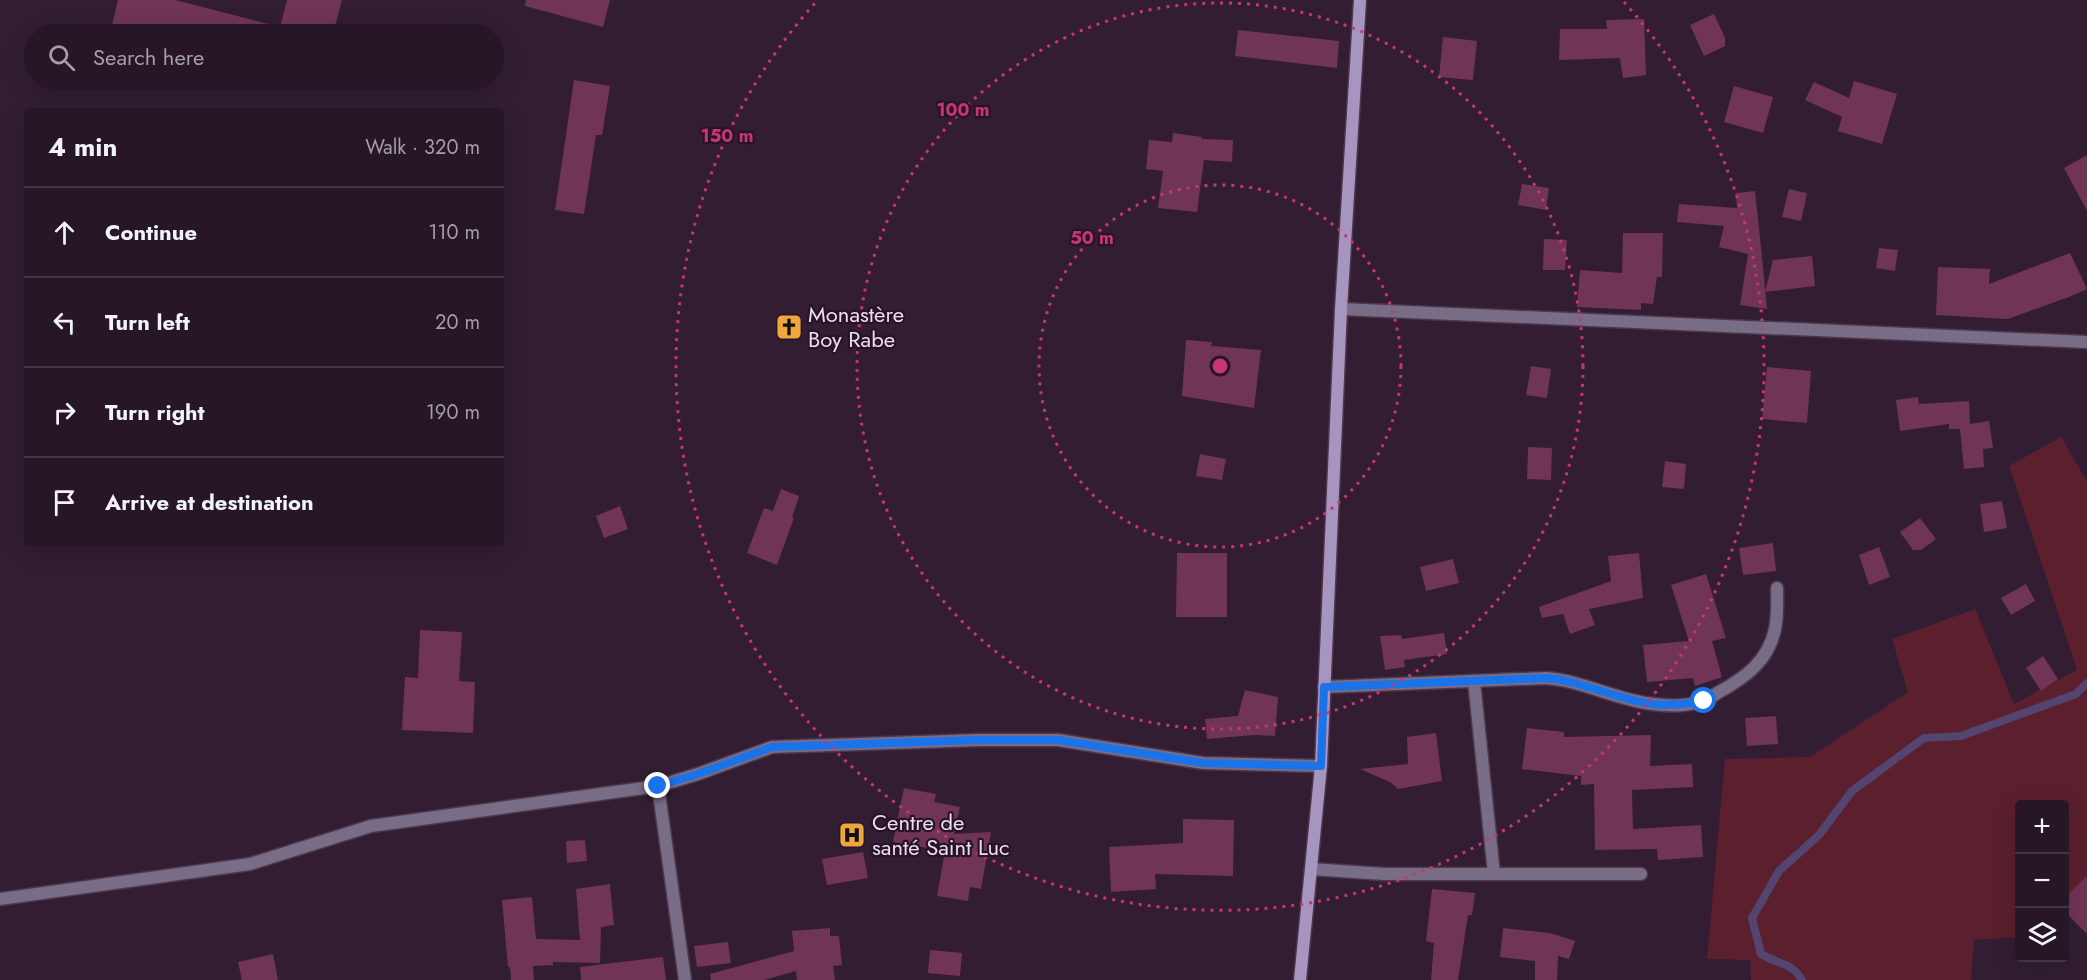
<!DOCTYPE html>
<meta charset="utf-8">
<style>
:root{--surface:#261626;--page:#322332;--text:#f1f3f6;--muted:#a49fa7;--line:#423543}
body{margin:0;font-family:Jost,sans-serif;background:var(--page);color:var(--text)}
.controls{position:absolute;right:18px;bottom:18px;display:grid;overflow:hidden;border-radius:6px;box-shadow:0 6px 24px #0002}
.controls button{width:54px;height:54px;display:grid;place-items:center;padding:0;border:0;border-bottom:2px solid var(--line);background:var(--surface);color:var(--text);font:30px sans-serif}
.stop{position:absolute;width:18px;height:18px;margin:-14px;border:4px solid #1a73e8;border-radius:50%;background:#fff}
.stop.end{background:#1a73e8;border-color:#fff;box-shadow:0 2px 6px #0008}
.list{margin:0;padding:0;list-style:none}
h2{display:flex;justify-content:space-between;align-items:center;height:78px;margin:0;padding:0 24px;font-size:26px}
h2 small{font-size:20px;font-weight:400;color:var(--muted)}
.list li{display:grid;grid-template-columns:39px 1fr auto;gap:18px;align-items:center;box-sizing:border-box;height:90px;padding:0 24px;border-top:2px solid var(--line)}
.list b{display:block;font-size:22px;white-space:nowrap}
.list em{font-size:20px;font-style:normal;color:var(--muted)}
.icon{flex:none;width:33px;height:33px;fill:none;stroke:currentColor;stroke-width:2;stroke-linecap:round;stroke-linejoin:round}
.map{position:relative;flex:none;width:2087px;height:980px;overflow:hidden}
.search{position:absolute;background:var(--surface);box-shadow:0 6px 24px #0002;left:24px;top:24px;width:480px;height:66px;display:flex;align-items:center;gap:15px;box-sizing:border-box;padding:0 21px;border-radius:33px;color:var(--muted);font-size:22px}
.panel{position:absolute;background:var(--surface);box-shadow:0 6px 24px #0002;left:24px;top:108px;width:480px;height:438px;border-radius:6px}
.map>svg:first-child{display:block}
.grass{fill:#5b1f2d}
.lines{fill:none;stroke-linecap:round;stroke-linejoin:round}
.stream{stroke:#53456f;stroke-width:8}
.building{fill:#703456}
.street-casing{stroke:#4c384d;stroke-width:15}
.secondary-casing{stroke:#4c384d;stroke-width:15}
.street{stroke:#786c87;stroke-width:12}
.secondary{stroke:#a794bf;stroke-width:12}
.route{stroke:#1a73e8;stroke-width:8}
.ring{fill:none;stroke:#c83671;stroke-width:3;stroke-dasharray:3 6}
.labels{text-anchor:middle;dominant-baseline:central;stroke-width:4.5;stroke-linejoin:round;paint-order:stroke}
.poi-label{font-size:22px;fill:#ecdeec;stroke:#281429;text-anchor:start}
.centre{fill:#c83671;stroke:#281429;stroke-width:3}
.ring-label{font-size:18px;text-anchor:middle;font-weight:bold;fill:#c83671;stroke:#281429;stroke-width:4.5;stroke-linejoin:round;paint-order:stroke}
</style>
<div class="map">
<svg width="2087" height="980" viewBox="0 0 2087 980">
<rect width="100%" height="100%" fill="#321d33"/>
<polygon class="grass" points="2061,437 2087,481 2087,891 2065,894 2064,804 2020,804 2019,937 1974,940 1971,980 1751,980 1750,960 1707,959 1725,759 1810,757 1908,692 1892,639 1975,609 2014,704 2077,670 2009,466"/>
<g class="lines">
<path class="stream" d="M1802,980C1790,961 1779,965 1761,954L1752,918L1779,871L1819,835L1852,791L1924,738L1961,736L2076,694L2087,683"/>
</g>
<g class="building">
<polygon points="118,0 175,0 280,27 287,0 342,0 333,34 110,34"/>
<polygon points="526,0 610,0 603,27 525,6"/>
<polygon points="1714,14 1725,38 1725,46 1704,56 1690,25"/>
<polygon points="1644,19 1646,75 1623,78 1620,58 1559,60 1560,29 1607,29 1606,20"/>
<polygon points="1238,30 1339,41 1337,68 1235,56"/>
<polygon points="1443,37 1477,41 1473,80 1439,77"/>
<polygon points="574,80 610,86 602,135 596,135 584,214 555,210"/>
<polygon points="1854,81 1897,94 1882,144 1838,131 1842,117 1805,100 1814,82 1849,98"/>
<polygon points="1734,86 1773,97 1763,133 1724,122"/>
<polygon points="1173,133 1202,137 1201,139 1233,140 1232,162 1204,160 1197,212 1158,208 1163,171 1146,169 1149,140 1172,142"/>
<polygon points="2087,155 2087,211 2064,168"/>
<polygon points="1522,184 1549,188 1546,210 1518,205"/>
<polygon points="1789,189 1807,193 1801,221 1782,217"/>
<polygon points="1755,191 1762,257 1767,309 1740,305 1748,254 1719,247 1724,226 1677,222 1679,204 1737,208 1736,193"/>
<polygon points="1623,233 1663,233 1662,277 1657,277 1653,304 1641,303 1641,310 1577,307 1580,270 1622,273"/>
<polygon points="1544,239 1567,240 1565,270 1543,270"/>
<polygon points="1879,248 1898,250 1895,271 1876,268"/>
<polygon points="2070,253 2087,289 2069,297 2008,319 1936,315 1938,267 1990,269 1989,284"/>
<polygon points="1812,256 1815,286 1765,292 1773,260"/>
<polygon points="1186,340 1212,342 1211,346 1261,350 1254,408 1182,396"/>
<polygon points="1531,366 1551,369 1547,398 1526,395"/>
<polygon points="1767,367 1811,371 1807,423 1762,419"/>
<polygon points="1918,397 1919,404 1969,401 1970,424 1989,421 1993,448 1983,449 1984,467 1964,469 1960,429 1949,429 1949,424 1900,431 1896,400"/>
<polygon points="1528,447 1552,448 1551,480 1527,479"/>
<polygon points="1200,454 1226,459 1222,480 1196,476"/>
<polygon points="1665,461 1686,464 1684,489 1662,487"/>
<polygon points="781,489 799,496 792,518 794,518 777,565 747,553 764,508 773,511"/>
<polygon points="2002,501 2007,528 1984,532 1980,504"/>
<polygon points="620,506 628,529 604,538 596,516"/>
<polygon points="1920,518 1936,539 1921,550 1913,550 1900,532"/>
<polygon points="1773,543 1776,571 1743,575 1739,548"/>
<polygon points="1879,547 1890,577 1869,585 1859,555"/>
<polygon points="1177,553 1227,553 1227,617 1176,617"/>
<polygon points="1639,553 1643,598 1589,609 1595,625 1570,634 1563,614 1542,618 1539,607 1611,581 1608,556"/>
<polygon points="1453,559 1459,583 1426,591 1420,567"/>
<polygon points="1706,574 1726,638 1712,641 1722,677 1695,686 1693,678 1647,682 1643,645 1689,641 1671,585"/>
<polygon points="2026,584 2035,601 2011,615 2001,598"/>
<polygon points="420,630 462,632 459,681 475,682 473,733 402,730 405,677 418,678"/>
<polygon points="1444,633 1447,654 1404,660 1405,667 1385,670 1380,636 1401,635 1402,639"/>
<polygon points="2043,656 2058,679 2041,691 2026,668"/>
<polygon points="1245,690 1278,697 1275,736 1254,735 1207,739 1205,719 1238,716"/>
<polygon points="1776,716 1778,744 1747,746 1745,718"/>
<polygon points="1527,728 1564,732 1564,737 1651,735 1650,766 1692,764 1693,787 1632,790 1633,829 1701,825 1703,857 1658,860 1657,849 1595,850 1594,784 1581,785 1581,776 1522,769"/>
<polygon points="1436,733 1442,781 1398,789 1392,783 1360,769 1408,764 1407,737"/>
<polygon points="904,788 936,794 934,802 960,807 954,834 991,832 981,889 970,887 968,901 937,896 945,851 893,842"/>
<polygon points="1183,819 1234,820 1233,876 1155,874 1156,889 1111,892 1109,847 1183,843"/>
<polygon points="585,840 587,861 567,863 566,841"/>
<polygon points="863,852 868,878 827,885 822,859"/>
<polygon points="2087,876 2087,934 2064,911 2064,898"/>
<polygon points="610,884 614,925 601,927 600,963 553,962 553,965 533,966 534,980 511,980 510,967 508,967 502,900 532,897 536,939 580,940 576,889"/>
<polygon points="1432,889 1475,893 1472,915 1468,915 1458,980 1431,980 1434,943 1426,941"/>
<polygon points="830,928 830,936 839,936 842,965 833,966 835,980 797,980 796,971 764,980 711,980 710,974 794,951 792,931"/>
<polygon points="1503,928 1550,933 1575,941 1569,959 1558,956 1557,980 1535,980 1535,961 1500,957"/>
<polygon points="728,942 731,963 697,967 694,946"/>
<polygon points="930,950 962,953 960,976 928,973"/>
<polygon points="273,954 278,980 242,980 238,962"/>
<polygon points="663,957 666,980 581,980 580,967"/>
</g>
<g class="lines">
<defs>
<g id="street">
<polyline points="1341,309 2087,342"/>
<polyline points="1474,681 1494,874"/>
<path d="M1324,687L1546,678C1584,681 1616,700 1653,704C1668,706 1688,706 1703,701C1709,699 1714,695 1719,692C1745,678 1769,660 1775,629C1778,616 1777,601 1777,588"/>
<polyline points="658,786 685,980"/>
<polyline points="1311,869 1384,874 1641,874"/>
<polyline points="0,899 250,864 371,826 658,786 698,774 772,747 978,740 1058,740 1203,763 1321,766"/>
</g>
<polyline id="secondary" points="1300,980 1321,766 1341,309 1360,0"/>
</defs>
<use href="#street" class="street-casing"/>
<use href="#secondary" class="secondary-casing"/>
<use href="#street" class="street"/>
<use href="#secondary" class="secondary"/>
</g>
<g class="lines">
<path class="route" d="M658,786L698,774L772,747L978,740H1058L1203,763L1321,766L1324,687L1546,678C1583,681 1615,699 1652,704C1669,706 1686,704 1704,701"/>
</g>
<g class="ring">
<circle cx="1220" cy="366" r="181"/>
<circle cx="1220" cy="366" r="363"/>
<path d="M1624 2A544 544 0 1 1 816 2"/>
</g>
<defs>
<symbol id="church-square" viewBox="-11 -11 22 22"><rect x="-9" y="-9" width="18" height="18" rx="4" fill="#efa73d" stroke="#281429"/><path d="M-1.2-6h2.4v3.5h3.3v2.4h-3.3V6h-2.4V-.1h-3.3v-2.4h3.3Z" fill="#111"/></symbol>
<symbol id="hospital-square" viewBox="-11 -11 22 22"><rect x="-9" y="-9" width="18" height="18" rx="4" fill="#efa73d" stroke="#281429"/><path d="M-5-5h3v3.5h4V-5h3V5h-3V1.5h-4V5h-3Z" fill="#111"/></symbol>
</defs>
<g fill-rule="evenodd">
<use href="#church-square" x="774" y="312" width="30" height="30"/>
<use href="#hospital-square" x="837" y="820" width="30" height="30"/>
</g>
<g class="labels">
<g class="poi-label">
<text x="808" y="314">Monastère<tspan x="808" dy="25">Boy Rabe</tspan></text>
<text x="872" y="822">Centre de<tspan x="872" dy="25">santé Saint Luc</tspan></text>
</g>
</g>
<circle cx="1220" cy="366" r="9" class="centre"/>
<g class="ring-label">
<text x="963" y="116">100 m</text>
<text x="727" y="142">150 m</text>
<text x="1092" y="244">50 m</text>
</g>
</svg>
<div class="controls">
<button>+</button>
<button>−</button>
<button><svg class="icon" aria-label="layers" viewBox="0 0 24 24"><path d="M12 4l9 5-9 5-9-5zM3 14l9 5 9-5"/></svg></button>
</div>
<div class="stop" style="left:1704px;top:701px"></div>
<div class="stop end" style="left:658px;top:786px"></div>
<div class="search"><svg class="icon" aria-label="search" viewBox="0 0 24 24"><circle cx="10" cy="10" r="6"/><path d="M15 15l6 6"/></svg>Search here</div>
<section class="panel">
<h2>4 min<small>Walk · 320 m</small></h2>
<ul class="list">
<li><svg class="icon" aria-label="ahead" viewBox="0 0 24 24"><path d="M12 20V5M6 11l6-6 6 6"/></svg><div><b>Continue</b></div><em>110 m</em></li>
<li><svg class="icon" aria-label="left" viewBox="0 0 24 24"><path d="M17 20v-9H6M10 6l-5 5 5 5"/></svg><div><b>Turn left</b></div><em>20 m</em></li>
<li><svg class="icon" aria-label="right" viewBox="0 0 24 24"><path d="M7 20v-9h11M14 6l5 5-5 5"/></svg><div><b>Turn right</b></div><em>190 m</em></li>
<li><svg class="icon" aria-label="arrive" viewBox="0 0 24 24"><path d="M6 21V4h12l-3 4 3 4H6"/></svg><div><b>Arrive at destination</b></div></li>
</ul>
</section>
</div>
